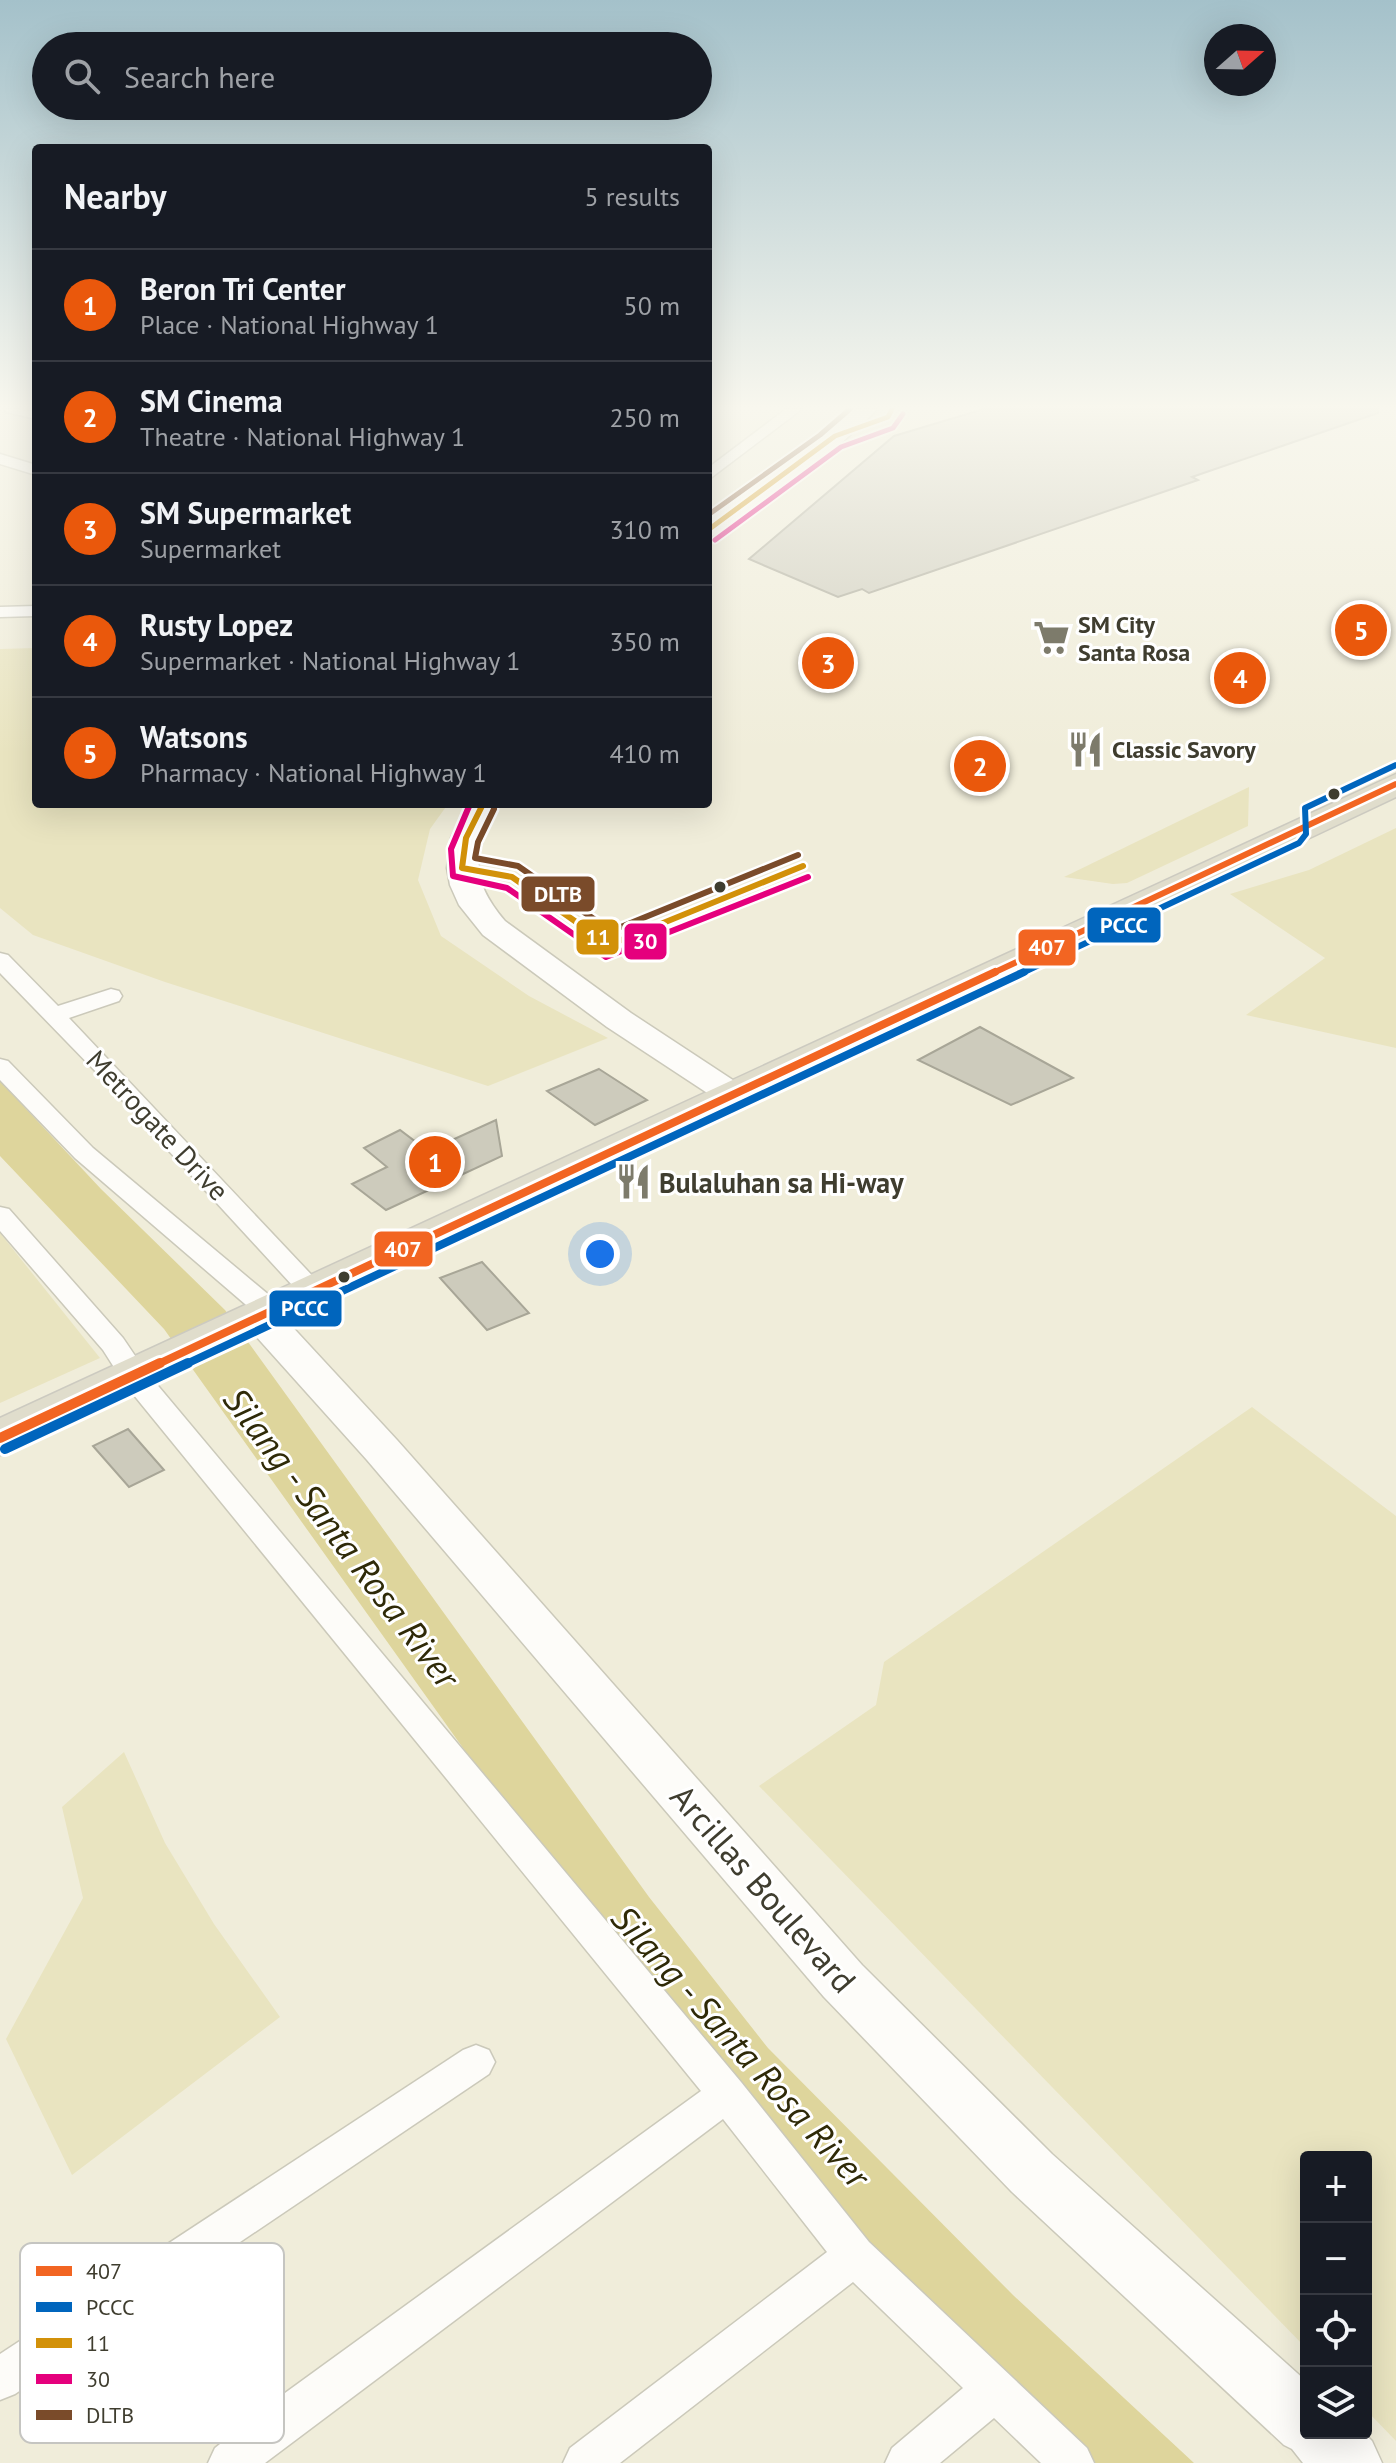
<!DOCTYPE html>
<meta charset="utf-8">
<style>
:root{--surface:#171b24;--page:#20242c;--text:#f1f3f6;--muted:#9ea1a6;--line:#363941;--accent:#ea580c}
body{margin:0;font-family:"PT Sans",sans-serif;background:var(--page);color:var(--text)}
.controls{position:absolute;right:24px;bottom:24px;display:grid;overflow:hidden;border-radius:8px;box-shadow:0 8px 32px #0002}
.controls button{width:72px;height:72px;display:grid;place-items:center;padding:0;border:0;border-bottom:2px solid var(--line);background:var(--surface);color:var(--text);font:40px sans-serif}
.compass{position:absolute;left:1204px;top:24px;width:72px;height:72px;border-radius:50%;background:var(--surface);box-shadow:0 8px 32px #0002;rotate:70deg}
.you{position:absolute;left:600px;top:1254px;width:28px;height:28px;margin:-20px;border:6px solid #fff;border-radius:50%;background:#1a73e8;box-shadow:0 0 0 12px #1a73e833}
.badge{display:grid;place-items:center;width:52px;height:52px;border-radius:50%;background:var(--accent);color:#fff;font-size:26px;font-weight:700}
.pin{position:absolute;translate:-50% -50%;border:4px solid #fff;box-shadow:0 2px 8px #0006}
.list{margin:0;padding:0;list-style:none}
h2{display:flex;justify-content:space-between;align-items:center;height:104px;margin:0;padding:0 32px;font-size:34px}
h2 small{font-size:26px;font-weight:400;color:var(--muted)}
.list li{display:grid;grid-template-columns:52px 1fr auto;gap:24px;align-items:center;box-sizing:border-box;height:112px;padding:0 32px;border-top:2px solid var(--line)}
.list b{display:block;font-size:30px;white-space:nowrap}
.list p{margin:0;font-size:26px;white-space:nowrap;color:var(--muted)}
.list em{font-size:26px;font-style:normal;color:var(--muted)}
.icon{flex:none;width:44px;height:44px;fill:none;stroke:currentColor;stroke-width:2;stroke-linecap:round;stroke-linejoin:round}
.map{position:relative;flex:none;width:1396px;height:2463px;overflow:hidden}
.search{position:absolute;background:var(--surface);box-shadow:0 8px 32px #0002;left:32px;top:32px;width:680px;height:88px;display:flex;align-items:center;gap:20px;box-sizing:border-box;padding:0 28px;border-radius:44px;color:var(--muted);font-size:30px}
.panel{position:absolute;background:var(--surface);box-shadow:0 8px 32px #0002;left:32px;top:144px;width:680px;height:664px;border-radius:8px}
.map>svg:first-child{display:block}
.green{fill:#e9e4c0}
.water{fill:#ded59c}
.building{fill:#cdcbbc;stroke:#a8a697;stroke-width:2}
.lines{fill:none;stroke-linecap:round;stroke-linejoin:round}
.street-casing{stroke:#cbc9ba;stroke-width:3}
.secondary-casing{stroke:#cbc9ba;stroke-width:3}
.highway-casing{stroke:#cccac0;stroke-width:3}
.street{fill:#fdfcf9;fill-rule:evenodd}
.secondary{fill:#fdfcf9;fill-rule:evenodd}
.highway{fill:#e0ddcc;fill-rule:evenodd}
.bus-1-far2-casing{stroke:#fff;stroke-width:11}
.bus-1-far1-casing{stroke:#fff;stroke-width:14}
.bus-1-casing{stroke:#fff;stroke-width:16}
.bus-2-far2-casing{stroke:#fff;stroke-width:11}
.bus-2-far1-casing{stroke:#fff;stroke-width:14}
.bus-2-casing{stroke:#fff;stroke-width:16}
.bus-3-far1-casing{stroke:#fff;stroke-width:9}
.bus-3-casing{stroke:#fff;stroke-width:11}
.bus-4-far1-casing{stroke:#fff;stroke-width:9}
.bus-4-casing{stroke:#fff;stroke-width:11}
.bus-5-far1-casing{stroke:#fff;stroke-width:9}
.bus-5-casing{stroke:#fff;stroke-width:11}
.bus-1-far2{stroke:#f26522;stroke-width:6}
.bus-1-far1{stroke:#f26522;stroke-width:8}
.bus-1{stroke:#f26522;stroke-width:10}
.bus-2-far2{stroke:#0065bd;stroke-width:6}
.bus-2-far1{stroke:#0065bd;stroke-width:8}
.bus-2{stroke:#0065bd;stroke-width:10}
.bus-3-far1{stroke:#d29109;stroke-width:5}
.bus-3{stroke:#d29109;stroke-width:6}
.bus-4-far1{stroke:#e5007d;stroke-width:5}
.bus-4{stroke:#e5007d;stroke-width:6}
.bus-5-far1{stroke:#7a4b2a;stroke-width:5}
.bus-5{stroke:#7a4b2a;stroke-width:6}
.bus-dot{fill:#3f3d2f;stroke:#fff;stroke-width:3}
.labels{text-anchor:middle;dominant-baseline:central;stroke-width:6;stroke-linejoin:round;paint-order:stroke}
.far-poi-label{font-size:24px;font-weight:bold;fill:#3f3d2f;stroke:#fff;text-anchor:start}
.street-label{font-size:28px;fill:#3f3d2f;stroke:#fff}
.poi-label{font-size:28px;font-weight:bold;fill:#3f3d2f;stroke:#fff;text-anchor:start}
.near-street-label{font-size:34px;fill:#3f3d2f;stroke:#fff}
.near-water-label{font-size:36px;font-style:italic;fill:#2f2a08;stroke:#fff}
.key{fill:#fff;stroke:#c5c5c1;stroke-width:2}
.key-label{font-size:22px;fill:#3f3d2f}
.line-badge{stroke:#fff;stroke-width:3}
.badge-label{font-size:22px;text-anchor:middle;font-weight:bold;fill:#fff}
</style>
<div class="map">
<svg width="1396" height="2463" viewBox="0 0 1396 2463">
<rect width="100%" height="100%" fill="#f0edda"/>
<g class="green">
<polygon points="36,648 36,804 448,804 430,829 418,880 441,936 529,996 608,1038 488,1086 165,982 33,935 0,908 0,649"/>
<polygon points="1249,787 1248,826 1127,883 1113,884 1064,877"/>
<polygon points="1396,828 1396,1048 1246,1015 1325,958 1230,894 1309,870"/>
<polygon points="0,1233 100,1358 0,1403"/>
<polygon points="1252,1407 1396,1516 1396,2441 1366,2410 1366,2157 1306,2157 1306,2348 759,1786 876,1705 884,1662"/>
<polygon points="124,1752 165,1843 214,1924 280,2017 72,2175 6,2039 83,1898 62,1807"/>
</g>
<polygon class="water" points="0,1081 101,1189 225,1310 649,1897 768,2048 1013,2295 1194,2463 1093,2463 900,2277 760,2122 590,1926 164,1329 0,1156"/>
<g class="building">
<polygon points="984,409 1378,409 1378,413 1192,477 1198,480 869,593 862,589 838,597 749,559 894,436"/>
<polygon points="980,1027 1073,1078 1011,1105 918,1060"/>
<polygon points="599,1069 647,1100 595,1125 547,1091"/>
<polygon points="496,1120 502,1156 386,1210 352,1184 387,1167 364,1148 400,1130 428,1151"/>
<polygon points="482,1262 529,1313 487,1330 440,1278"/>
<polygon points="128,1429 164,1470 129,1487 93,1446"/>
</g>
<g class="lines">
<defs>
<g id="street">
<polygon points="4,409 36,411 36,419 6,412"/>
<polygon points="786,409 802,409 708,480 708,468"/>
<polygon points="0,454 36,465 36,475 0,464"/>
<polygon points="36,606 36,616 0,617 0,607"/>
<polygon points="0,953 8,955 58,1006 111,989 119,991 122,996 119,1001 69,1018 322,1286 326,1292 322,1298 313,1301 304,1298 100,1076 0,973"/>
<polygon points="0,1059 8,1061 93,1148 269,1295 296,1298 300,1304 296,1310 286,1313 252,1310 75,1158 0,1080"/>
<polygon points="0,1207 9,1209 123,1338 144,1369 741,2082 869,2242 1087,2448 1094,2463 1041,2463 994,2418 940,2463 885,2463 892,2448 963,2388 853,2282 620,2463 563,2463 570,2448 827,2252 723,2119 265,2463 208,2463 215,2448 274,2401 701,2091 124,1383 103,1350 0,1231"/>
<polygon points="476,2045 489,2050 495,2062 489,2074 15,2394 0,2400 0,2354 463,2050"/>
</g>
<g id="secondary">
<polygon points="856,409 878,409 835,449 716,535 708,537 708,519 819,439"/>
<path d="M468,804H498C474,853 468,877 505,921L631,1013L745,1088L751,1095L745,1102L733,1106L721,1102L607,1027L483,935L459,905L450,885L447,868L451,838Z"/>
<polygon points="260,1303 274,1307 397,1440 862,1965 1052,2154 1306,2381 1306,2433 1364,2433 1372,2441 1382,2463 1303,2463 1292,2449 1284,2445 1012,2192 824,1997 367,1460 246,1325 240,1316 246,1307"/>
</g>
<polygon id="highway" points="1396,774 1396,797 17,1450 0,1455 0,1418"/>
</defs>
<use href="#street" class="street-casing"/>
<use href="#secondary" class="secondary-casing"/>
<use href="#highway" class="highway-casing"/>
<use href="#street" class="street"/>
<use href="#secondary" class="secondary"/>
<use href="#highway" class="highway"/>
<defs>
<polyline id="bus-1-far2" points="991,974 1396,784"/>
<polyline id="bus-1-far1" points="156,1365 995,972"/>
<polyline id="bus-1" points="0,1438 160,1363"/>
<polyline id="bus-2-far2" points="1020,974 1299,843 1306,834 1305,808 1396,765"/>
<polyline id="bus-2-far1" points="184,1365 1024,972"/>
<polyline id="bus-2" points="5,1449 188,1363"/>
<polyline id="bus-3-far1" points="708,530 835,436 888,417 892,409"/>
<polyline id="bus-3" points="483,804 466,838 462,868 512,877 609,945 803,866"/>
<polyline id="bus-4-far1" points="715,540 841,447 893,428 903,414"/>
<polyline id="bus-4" points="470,804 451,849 453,876 507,888 606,957 808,877"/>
<polyline id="bus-5-far1" points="708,515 820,435 850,409"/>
<polyline id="bus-5" points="494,809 478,842 475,858 518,866 611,931 798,855"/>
</defs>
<use href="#bus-1-far2" class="bus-1-far2-casing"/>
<use href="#bus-1-far1" class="bus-1-far1-casing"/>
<use href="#bus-1" class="bus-1-casing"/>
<use href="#bus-2-far2" class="bus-2-far2-casing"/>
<use href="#bus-2-far1" class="bus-2-far1-casing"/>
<use href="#bus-2" class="bus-2-casing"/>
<use href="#bus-3-far1" class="bus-3-far1-casing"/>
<use href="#bus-3" class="bus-3-casing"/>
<use href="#bus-4-far1" class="bus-4-far1-casing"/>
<use href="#bus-4" class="bus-4-casing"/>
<use href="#bus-5-far1" class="bus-5-far1-casing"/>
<use href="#bus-5" class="bus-5-casing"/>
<use href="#bus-1-far2" class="bus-1-far2"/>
<use href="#bus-1-far1" class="bus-1-far1"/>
<use href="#bus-1" class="bus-1"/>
<use href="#bus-2-far2" class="bus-2-far2"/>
<use href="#bus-2-far1" class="bus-2-far1"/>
<use href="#bus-2" class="bus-2"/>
<use href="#bus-3-far1" class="bus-3-far1"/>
<use href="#bus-3" class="bus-3"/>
<use href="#bus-4-far1" class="bus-4-far1"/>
<use href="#bus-4" class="bus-4"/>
<use href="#bus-5-far1" class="bus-5-far1"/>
<use href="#bus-5" class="bus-5"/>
</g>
<linearGradient id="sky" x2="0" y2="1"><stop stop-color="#a4c1ca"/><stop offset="0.54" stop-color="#f8f7ee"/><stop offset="1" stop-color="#f8f7ee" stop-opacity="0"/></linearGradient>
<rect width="1396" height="754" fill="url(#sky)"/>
<defs>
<symbol id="supermarket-bare" viewBox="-9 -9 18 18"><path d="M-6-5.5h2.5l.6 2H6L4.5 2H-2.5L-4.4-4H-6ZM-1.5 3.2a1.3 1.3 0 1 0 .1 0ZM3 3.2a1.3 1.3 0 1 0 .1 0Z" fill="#7d7b6b" stroke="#fff" stroke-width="2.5" paint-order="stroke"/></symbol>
<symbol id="restaurant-bare" viewBox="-9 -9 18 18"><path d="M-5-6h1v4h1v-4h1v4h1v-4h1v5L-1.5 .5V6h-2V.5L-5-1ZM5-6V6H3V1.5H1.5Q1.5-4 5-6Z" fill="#7d7b6b" stroke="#fff" stroke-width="2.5" paint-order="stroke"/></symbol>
</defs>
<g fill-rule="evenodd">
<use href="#supermarket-bare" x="1026" y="612" width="51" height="51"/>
<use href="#restaurant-bare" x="1060" y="724" width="51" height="51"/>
<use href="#restaurant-bare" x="608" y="1156" width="51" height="51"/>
</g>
<g class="bus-dot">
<circle cx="1334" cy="794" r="7"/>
<circle cx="720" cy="887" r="7"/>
<circle cx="344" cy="1277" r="7"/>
</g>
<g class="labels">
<g class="far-poi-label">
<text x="1078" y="624">SM City<tspan x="1078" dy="28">Santa Rosa</tspan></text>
<text x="1112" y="749">Classic Savory</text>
</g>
<g class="street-label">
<text transform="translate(158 1125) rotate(47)">Metrogate Drive</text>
</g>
<g class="poi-label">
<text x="659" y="1182">Bulaluhan sa Hi-way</text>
</g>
<g class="near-street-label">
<text transform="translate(764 1888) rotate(49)">Arcillas Boulevard</text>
</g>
<g class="near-water-label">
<text transform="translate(342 1537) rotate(53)">Silang - Santa Rosa River</text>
<text transform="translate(741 2046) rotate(48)">Silang - Santa Rosa River</text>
</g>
</g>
<rect x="20" y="2243" width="264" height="200" rx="12" class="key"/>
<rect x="36" y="2266" width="36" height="10" fill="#f26522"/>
<rect x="36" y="2302" width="36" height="10" fill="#0065bd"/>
<rect x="36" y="2338" width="36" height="10" fill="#d29109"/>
<rect x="36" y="2374" width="36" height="10" fill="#e5007d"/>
<rect x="36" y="2410" width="36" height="10" fill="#7a4b2a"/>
<g class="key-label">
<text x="86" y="2279">407</text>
<text x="86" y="2315">PCCC</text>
<text x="86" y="2351">11</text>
<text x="86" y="2387">30</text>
<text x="86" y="2423">DLTB</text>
</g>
<g class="line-badge">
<rect x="520" y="875" width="76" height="38" rx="8" fill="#7a4b2a"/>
<rect x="1086" y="906" width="76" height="38" rx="8" fill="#0065bd"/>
<rect x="575" y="918" width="45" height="38" rx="8" fill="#d29109"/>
<rect x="623" y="922" width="45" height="39" rx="8" fill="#e5007d"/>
<rect x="1017" y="928" width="60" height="39" rx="8" fill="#f26522"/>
<rect x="373" y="1230" width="61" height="38" rx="8" fill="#f26522"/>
<rect x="268" y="1289" width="75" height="39" rx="8" fill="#0065bd"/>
</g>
<g class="badge-label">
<text x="558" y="902">DLTB</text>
<text x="1124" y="933">PCCC</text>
<text x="598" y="945">11</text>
<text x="645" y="949">30</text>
<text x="1047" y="955">407</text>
<text x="403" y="1257">407</text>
<text x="305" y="1316">PCCC</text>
</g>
</svg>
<div class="controls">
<button>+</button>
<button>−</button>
<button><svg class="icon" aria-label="locate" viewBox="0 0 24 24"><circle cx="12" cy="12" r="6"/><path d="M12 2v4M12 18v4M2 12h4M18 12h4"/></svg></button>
<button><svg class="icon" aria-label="layers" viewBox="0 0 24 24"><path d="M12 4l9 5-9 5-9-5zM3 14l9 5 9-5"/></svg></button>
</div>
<svg class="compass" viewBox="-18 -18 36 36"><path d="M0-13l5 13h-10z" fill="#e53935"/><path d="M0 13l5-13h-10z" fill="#9ea1a6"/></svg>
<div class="you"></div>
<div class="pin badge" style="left:435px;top:1162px">1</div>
<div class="pin badge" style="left:980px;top:766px">2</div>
<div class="pin badge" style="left:828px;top:663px">3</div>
<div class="pin badge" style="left:1240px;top:678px">4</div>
<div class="pin badge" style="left:1361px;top:630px">5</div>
<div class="search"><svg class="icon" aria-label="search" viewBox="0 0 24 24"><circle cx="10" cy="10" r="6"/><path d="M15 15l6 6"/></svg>Search here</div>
<section class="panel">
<h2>Nearby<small>5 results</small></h2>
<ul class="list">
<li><span class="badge">1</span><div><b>Beron Tri Center</b><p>Place · National Highway 1</p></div><em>50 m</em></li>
<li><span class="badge">2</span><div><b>SM Cinema</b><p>Theatre · National Highway 1</p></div><em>250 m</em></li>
<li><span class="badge">3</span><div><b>SM Supermarket</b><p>Supermarket</p></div><em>310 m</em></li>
<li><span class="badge">4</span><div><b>Rusty Lopez</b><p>Supermarket · National Highway 1</p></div><em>350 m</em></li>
<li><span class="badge">5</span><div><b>Watsons</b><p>Pharmacy · National Highway 1</p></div><em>410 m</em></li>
</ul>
</section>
</div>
